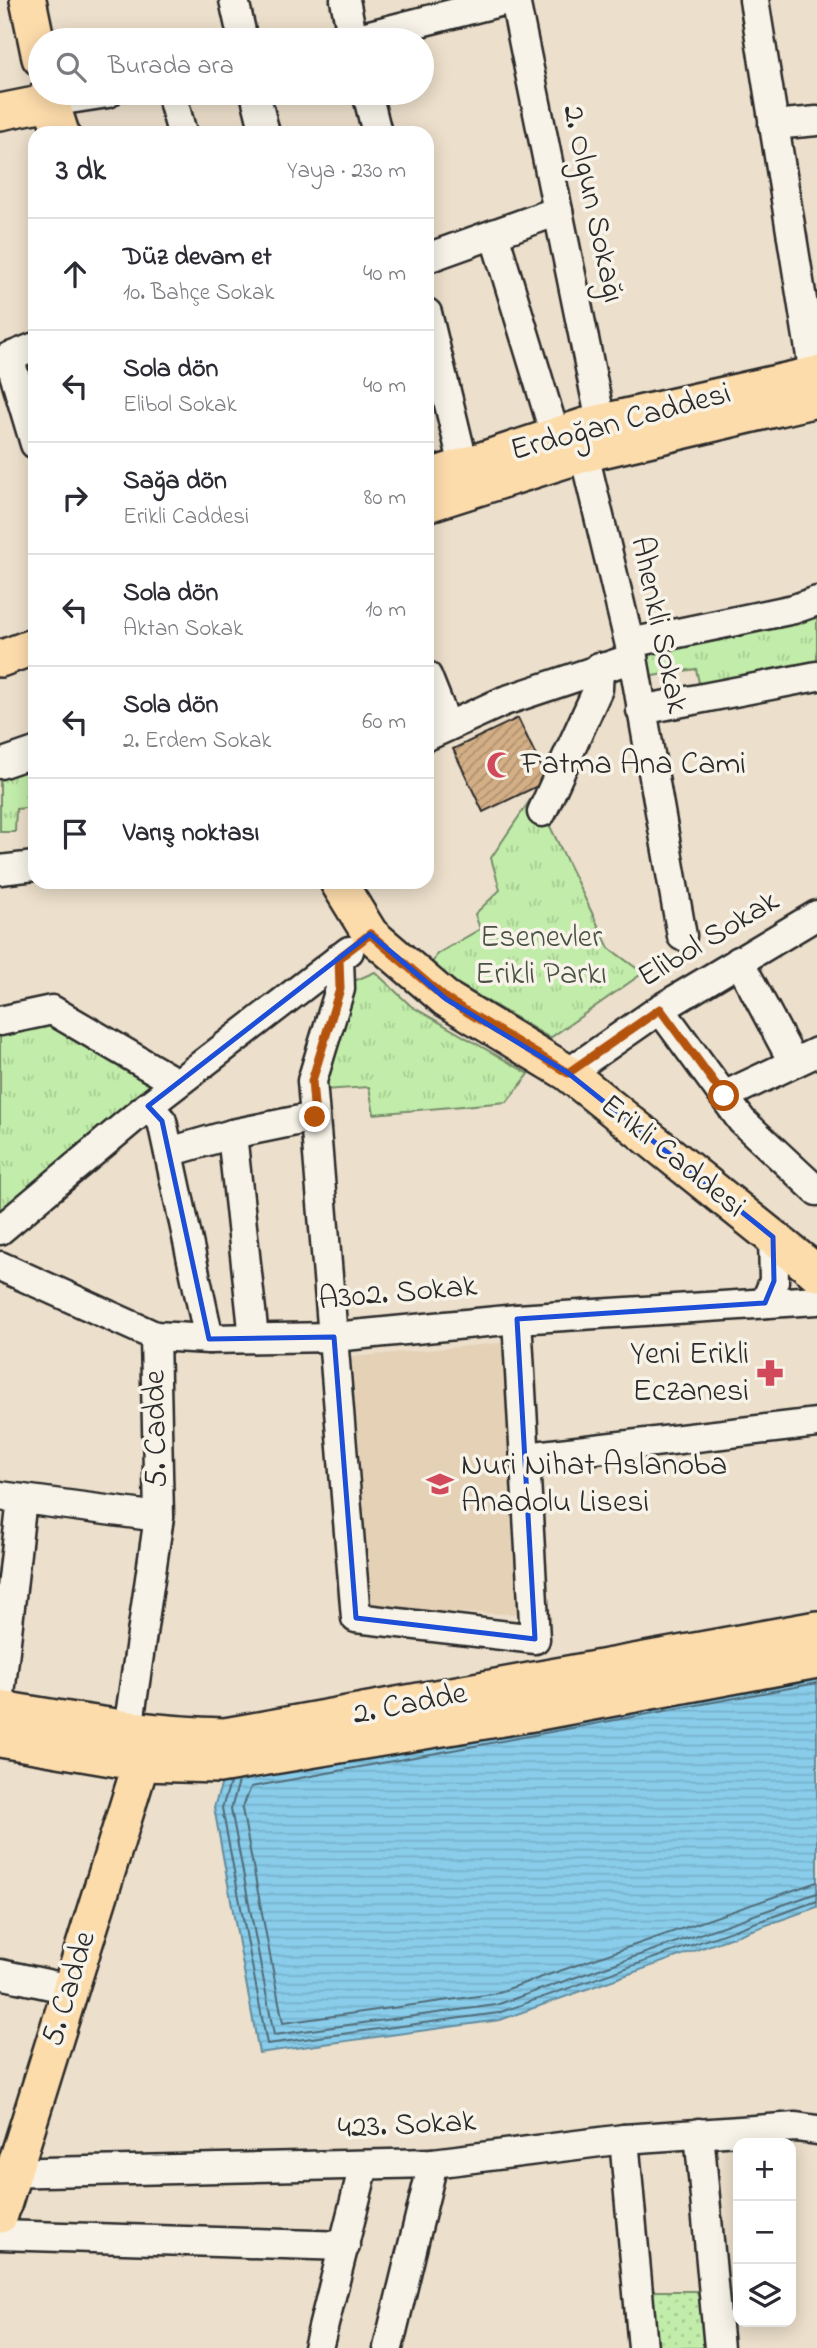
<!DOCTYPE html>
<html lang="tr">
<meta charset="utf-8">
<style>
:root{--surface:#fff;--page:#f7f7f7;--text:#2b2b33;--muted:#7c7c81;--line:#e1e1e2}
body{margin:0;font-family:"Indie Flower",sans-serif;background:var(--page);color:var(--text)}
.controls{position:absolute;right:21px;bottom:21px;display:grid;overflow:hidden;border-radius:14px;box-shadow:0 4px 18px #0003}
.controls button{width:63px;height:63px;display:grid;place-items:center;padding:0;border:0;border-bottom:2px solid var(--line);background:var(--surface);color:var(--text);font:35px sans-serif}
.stop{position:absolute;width:21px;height:21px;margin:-16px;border:5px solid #b45309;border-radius:50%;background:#fff}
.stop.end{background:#b45309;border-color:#fff;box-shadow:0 2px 7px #0008}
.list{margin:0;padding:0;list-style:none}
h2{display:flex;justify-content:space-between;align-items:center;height:91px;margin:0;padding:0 28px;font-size:30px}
h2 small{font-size:23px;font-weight:400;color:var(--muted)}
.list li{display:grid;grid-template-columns:46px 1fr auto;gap:21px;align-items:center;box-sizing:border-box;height:112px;padding:0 28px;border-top:2px solid var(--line)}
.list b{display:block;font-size:26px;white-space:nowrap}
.list p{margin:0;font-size:23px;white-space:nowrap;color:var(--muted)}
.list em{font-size:23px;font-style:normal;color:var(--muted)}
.icon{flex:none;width:38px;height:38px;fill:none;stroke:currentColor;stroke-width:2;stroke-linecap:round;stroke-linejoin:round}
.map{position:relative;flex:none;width:817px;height:2348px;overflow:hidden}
.search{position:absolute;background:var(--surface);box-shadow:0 4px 18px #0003;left:28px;top:28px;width:406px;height:77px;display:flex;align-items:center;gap:18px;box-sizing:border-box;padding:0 24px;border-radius:38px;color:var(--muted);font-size:26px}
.panel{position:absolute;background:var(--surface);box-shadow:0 4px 18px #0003;left:28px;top:126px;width:406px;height:763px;border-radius:21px}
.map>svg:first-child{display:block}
.built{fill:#e5d1b6}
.grass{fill:url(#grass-dots);stroke:#768c6a;stroke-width:2}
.park{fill:url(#park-tufts);stroke:#768c6a;stroke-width:2}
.water{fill:url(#water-rules);stroke:#638c9e;stroke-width:2}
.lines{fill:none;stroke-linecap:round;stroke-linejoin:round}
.shore{stroke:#516c78;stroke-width:2}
.building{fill:url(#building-hatch);stroke:#2b2b2b;stroke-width:2}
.minor-casing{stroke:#2b2b2b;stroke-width:33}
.major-casing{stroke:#2b2b2b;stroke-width:40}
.minor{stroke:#f7f3e8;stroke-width:28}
.major{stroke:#fddcac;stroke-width:35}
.route{stroke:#b45309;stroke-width:9}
.marked{fill:none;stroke:#1d4ed8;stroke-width:5;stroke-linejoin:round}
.labels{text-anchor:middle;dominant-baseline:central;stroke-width:7;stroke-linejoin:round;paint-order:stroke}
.street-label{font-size:32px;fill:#2b2b2b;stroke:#f7f3e8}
.poi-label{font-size:32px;fill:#2b2b2b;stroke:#f7f3e8;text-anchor:start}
.park-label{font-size:32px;fill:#495244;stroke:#f7f3e8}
</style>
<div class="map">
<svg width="817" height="2348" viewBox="0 0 817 2348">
<defs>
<pattern id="grass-dots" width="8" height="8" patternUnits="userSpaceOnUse" patternTransform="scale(1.75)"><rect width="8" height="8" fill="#c1eca9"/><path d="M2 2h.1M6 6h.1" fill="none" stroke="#a6cb92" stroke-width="1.8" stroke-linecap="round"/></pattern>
<pattern id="park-tufts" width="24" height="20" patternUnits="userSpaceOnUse" patternTransform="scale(1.75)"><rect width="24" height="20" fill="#c1eca9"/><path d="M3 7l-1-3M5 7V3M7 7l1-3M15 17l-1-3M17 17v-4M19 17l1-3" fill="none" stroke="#a6cb92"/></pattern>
<pattern id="water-rules" width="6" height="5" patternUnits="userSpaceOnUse" patternTransform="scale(1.75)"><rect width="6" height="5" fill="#89cdeb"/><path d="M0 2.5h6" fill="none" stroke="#76b0ca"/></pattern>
<pattern id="building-hatch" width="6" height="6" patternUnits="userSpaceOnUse" patternTransform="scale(1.75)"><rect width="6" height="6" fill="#d4af86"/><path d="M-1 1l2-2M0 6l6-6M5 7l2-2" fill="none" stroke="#ac8f6e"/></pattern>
</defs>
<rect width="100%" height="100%" fill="#ecdfcb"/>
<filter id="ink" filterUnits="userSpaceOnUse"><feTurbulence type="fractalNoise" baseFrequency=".0143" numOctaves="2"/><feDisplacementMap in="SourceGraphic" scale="14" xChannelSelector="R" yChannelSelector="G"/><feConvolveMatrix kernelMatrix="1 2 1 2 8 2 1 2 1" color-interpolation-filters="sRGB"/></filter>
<g filter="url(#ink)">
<polygon class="built" points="511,1342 523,1614 372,1611 352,1357"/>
<polygon class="grass" points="646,2291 703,2291 709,2348 650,2348"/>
<g class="park">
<polygon points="817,614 817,669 701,692 696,669 646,677 642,656"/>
<polygon points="35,764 35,807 16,809 15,832 0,832 0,780"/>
<polygon points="532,797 546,818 609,948 643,973 550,1038 430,967 437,954 480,929 475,914 500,890 491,858"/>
<polygon points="375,972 411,1006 529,1074 507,1102 374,1114 369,1087 324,1090 354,981"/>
<polygon points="47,1020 159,1088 0,1214 0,1031"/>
</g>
<polygon class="water" points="817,1656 817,1907 500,2020 259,2053 214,1807 228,1764"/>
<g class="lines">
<g class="shore">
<polyline points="817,1683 251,1787 242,1809 283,2023 493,1994 817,1882"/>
<polyline points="239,1781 231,1809 274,2035 496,2005 817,1893"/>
<polyline points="230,1783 222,1808 267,2044 498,2013 817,1901"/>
</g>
</g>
<polygon class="building" points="518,718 548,781 483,812 453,749"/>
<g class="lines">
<defs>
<g id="minor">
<polyline points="234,0 243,40"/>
<polyline points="345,0 353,40"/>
<polyline points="515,0 601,422"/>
<polyline points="754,0 814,375"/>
<polyline points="350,40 507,0"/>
<polyline points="171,93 182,133"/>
<polyline points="255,93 265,133"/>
<polyline points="367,93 377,133"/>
<polyline points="50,102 108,93"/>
<polyline points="773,125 817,121"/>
<polyline points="494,234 555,435"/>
<polyline points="427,258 558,211"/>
<polyline points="427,313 464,466"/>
<polyline points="9,357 35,444"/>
<polyline points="0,361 35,347"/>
<polyline points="584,454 633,658 682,936"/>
<polyline points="630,643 794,609 817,601"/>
<polyline points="427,676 447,726"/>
<polyline points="641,710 817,676"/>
<polyline points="427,736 504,701 633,658"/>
<polyline points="0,764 35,752"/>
<polyline points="542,812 598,689 599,667"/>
<polyline points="0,870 35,866"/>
<polyline points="339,958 340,989 312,1081 356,1618 535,1639 517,1319"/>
<polyline points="739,961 793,1062"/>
<polyline points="660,1009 742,1121 817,1191"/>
<polyline points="0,1021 52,1010 177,1083"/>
<polyline points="568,1073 660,1009 817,915"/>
<polyline points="724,1096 817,1052"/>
<polyline points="148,1106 162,1121 209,1339"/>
<polyline points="232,1134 254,1338"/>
<polyline points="169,1152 232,1134 315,1117"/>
<polyline points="0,1230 148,1106 349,951"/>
<polyline points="0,1266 155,1336 209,1339 334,1337 517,1319 817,1300"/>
<polyline points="765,1303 774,1281 773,1237"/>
<polyline points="526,1457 817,1423"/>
<polyline points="0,1496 159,1517"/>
<polyline points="0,1695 22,1499"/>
<polyline points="128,1730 159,1517 155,1336"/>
<polyline points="0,1974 70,1989"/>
<polyline points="699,2133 719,2348"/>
<polyline points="624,2139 643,2348"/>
<polyline points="0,2173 433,2163 624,2139 796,2127 817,2130"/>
<polyline points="0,2235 345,2246"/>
<polyline points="318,2348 364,2165"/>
<polyline points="388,2348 433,2163"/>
</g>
<g id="major">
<polyline points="28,0 40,58"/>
<polyline points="48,93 61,133"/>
<polyline points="0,112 50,102"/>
<polyline points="427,478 585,426 817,374"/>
<polyline points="427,504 584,454 817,399"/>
<polyline points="0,659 35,646"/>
<polyline points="338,882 370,934 446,999 568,1073 817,1273"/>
<path d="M0,1709C75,1721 149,1735 225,1736L817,1629"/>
<polyline points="0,1739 141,1763 219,1765 539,1712 817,1660"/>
<polyline points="0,2215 141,1763"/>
</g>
</defs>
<use href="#minor" class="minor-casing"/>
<use href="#major" class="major-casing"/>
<use href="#minor" class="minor"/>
<use href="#major" class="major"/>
</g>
</g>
<g class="lines" filter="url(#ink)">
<polyline class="route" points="315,1117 312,1081 340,989 339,958 370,934 446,999 568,1073 660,1009 724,1096"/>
</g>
<path class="marked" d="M370,934L446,999L568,1073L773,1237L774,1281L765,1303L517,1319L535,1639L356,1618L334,1337L209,1339L162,1121L148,1106Z"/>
<defs>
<symbol id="mosque-bare" viewBox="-9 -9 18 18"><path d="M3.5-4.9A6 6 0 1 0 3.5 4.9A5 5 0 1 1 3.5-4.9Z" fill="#d1495b" stroke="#f7f3e8" stroke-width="2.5" paint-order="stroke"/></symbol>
<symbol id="pharmacy-bare" viewBox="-9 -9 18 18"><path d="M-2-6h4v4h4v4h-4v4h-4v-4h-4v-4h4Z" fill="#d1495b" stroke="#f7f3e8" stroke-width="2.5" paint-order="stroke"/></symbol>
<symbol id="school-bare" viewBox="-9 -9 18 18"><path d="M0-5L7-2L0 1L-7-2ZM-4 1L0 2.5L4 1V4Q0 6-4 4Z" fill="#d1495b" stroke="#f7f3e8" stroke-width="2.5" paint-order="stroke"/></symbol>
</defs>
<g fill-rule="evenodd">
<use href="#mosque-bare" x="481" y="746" width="38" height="38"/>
<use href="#pharmacy-bare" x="751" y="1354" width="38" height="38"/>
<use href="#school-bare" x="421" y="1465" width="38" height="38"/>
</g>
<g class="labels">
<g class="street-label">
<text transform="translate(592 204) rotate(78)">2. Olgun Sokağı</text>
<text transform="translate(621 423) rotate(-15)">Erdoğan Caddesi</text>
<text transform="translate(658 625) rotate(78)">Ahenkli Sokak</text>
<text transform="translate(709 940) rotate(-31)">Elibol Sokak</text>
<text transform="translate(672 1157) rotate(39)">Erikli Caddesi</text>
<text transform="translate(398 1294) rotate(-5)">A302. Sokak</text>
<text transform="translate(157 1429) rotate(-91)">5. Cadde</text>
<text transform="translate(410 1705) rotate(-11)">2. Cadde</text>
<text transform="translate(70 1989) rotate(-73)">5. Cadde</text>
<text transform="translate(407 2126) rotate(-3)">423. Sokak</text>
</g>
<g class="poi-label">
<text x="521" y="765">Fatma Ana Cami</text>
<text x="749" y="1355" text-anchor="end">Yeni Erikli<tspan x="749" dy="37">Eczanesi</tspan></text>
<text x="461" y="1466">Nuri Nihat Aslanoba<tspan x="461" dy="37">Anadolu Lisesi</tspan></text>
</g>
<g class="park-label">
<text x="541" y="938">Esenevler<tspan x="541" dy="37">Erikli Parkı</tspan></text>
</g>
</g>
</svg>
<div class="controls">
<button>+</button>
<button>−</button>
<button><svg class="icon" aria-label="layers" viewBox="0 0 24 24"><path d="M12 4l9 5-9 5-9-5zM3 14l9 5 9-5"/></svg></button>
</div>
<div class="stop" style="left:724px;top:1096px"></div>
<div class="stop end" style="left:315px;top:1117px"></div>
<div class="search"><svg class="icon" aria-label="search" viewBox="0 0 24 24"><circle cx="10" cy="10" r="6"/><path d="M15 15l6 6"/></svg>Burada ara</div>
<section class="panel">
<h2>3 dk<small>Yaya · 230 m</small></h2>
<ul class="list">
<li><svg class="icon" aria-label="ahead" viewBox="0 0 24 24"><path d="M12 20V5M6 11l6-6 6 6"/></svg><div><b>Düz devam et</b><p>10. Bahçe Sokak</p></div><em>40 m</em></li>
<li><svg class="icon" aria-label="left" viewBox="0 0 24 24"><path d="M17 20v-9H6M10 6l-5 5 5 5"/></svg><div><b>Sola dön</b><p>Elibol Sokak</p></div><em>40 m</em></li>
<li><svg class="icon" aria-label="right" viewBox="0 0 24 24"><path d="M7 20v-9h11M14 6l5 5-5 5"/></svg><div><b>Sağa dön</b><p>Erikli Caddesi</p></div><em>80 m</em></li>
<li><svg class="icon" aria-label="left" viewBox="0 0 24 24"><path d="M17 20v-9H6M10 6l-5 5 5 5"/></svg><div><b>Sola dön</b><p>Aktan Sokak</p></div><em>10 m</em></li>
<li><svg class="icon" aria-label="left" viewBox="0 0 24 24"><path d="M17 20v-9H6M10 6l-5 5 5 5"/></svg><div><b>Sola dön</b><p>2. Erdem Sokak</p></div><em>60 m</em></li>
<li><svg class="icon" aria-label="arrive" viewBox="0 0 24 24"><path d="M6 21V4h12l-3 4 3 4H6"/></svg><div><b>Varış noktası</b></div></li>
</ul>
</section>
</div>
